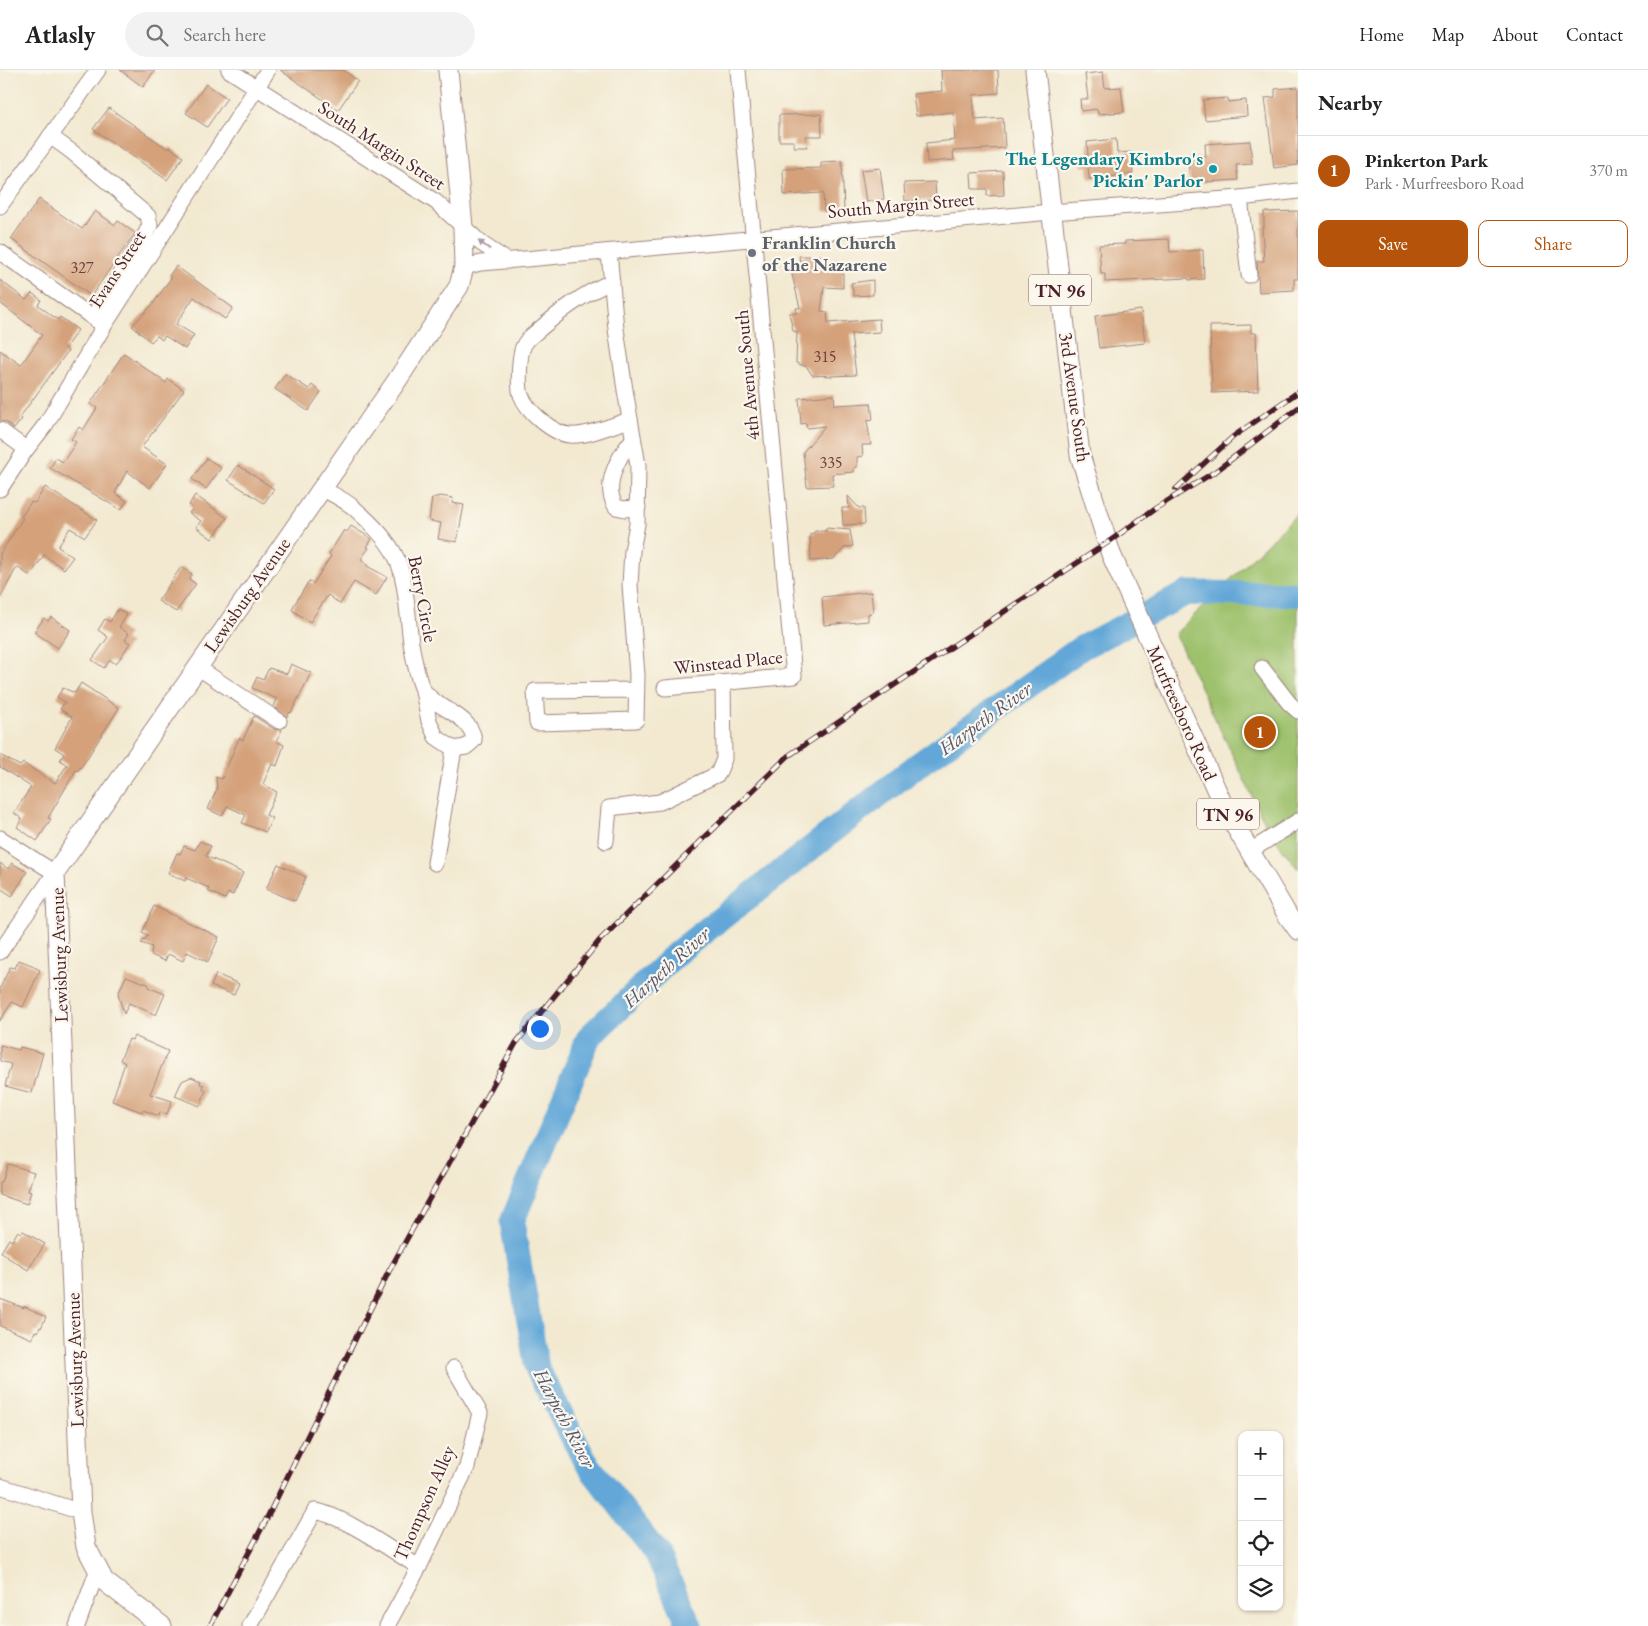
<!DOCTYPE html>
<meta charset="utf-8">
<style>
:root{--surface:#fff;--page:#f2f2f2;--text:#222;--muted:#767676;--line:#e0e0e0;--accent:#b45309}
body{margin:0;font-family:"EB Garamond",serif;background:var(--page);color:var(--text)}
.controls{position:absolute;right:15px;bottom:15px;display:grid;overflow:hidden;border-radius:10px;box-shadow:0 1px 4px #0004}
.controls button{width:45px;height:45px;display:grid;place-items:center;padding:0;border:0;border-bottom:1px solid var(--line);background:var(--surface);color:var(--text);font:25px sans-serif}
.you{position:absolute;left:539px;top:958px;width:18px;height:18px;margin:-12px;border:4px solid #fff;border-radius:50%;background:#1a73e8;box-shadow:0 0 0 8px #1a73e833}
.badge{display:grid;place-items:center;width:32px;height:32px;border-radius:50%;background:var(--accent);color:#fff;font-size:16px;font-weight:700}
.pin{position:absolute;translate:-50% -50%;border:2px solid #fff;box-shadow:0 1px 5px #0006}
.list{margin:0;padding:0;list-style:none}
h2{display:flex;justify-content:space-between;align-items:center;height:65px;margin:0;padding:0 20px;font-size:21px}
h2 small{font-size:16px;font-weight:400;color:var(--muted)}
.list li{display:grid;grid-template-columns:32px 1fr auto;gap:15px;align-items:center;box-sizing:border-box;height:70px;padding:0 20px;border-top:1px solid var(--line)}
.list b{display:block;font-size:19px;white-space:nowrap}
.list p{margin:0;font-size:16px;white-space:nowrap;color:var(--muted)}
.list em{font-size:16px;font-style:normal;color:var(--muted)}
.actions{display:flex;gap:10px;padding:15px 20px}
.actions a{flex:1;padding:11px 0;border:1px solid var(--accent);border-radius:10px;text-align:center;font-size:18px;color:var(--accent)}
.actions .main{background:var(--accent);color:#fff}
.icon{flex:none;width:28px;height:28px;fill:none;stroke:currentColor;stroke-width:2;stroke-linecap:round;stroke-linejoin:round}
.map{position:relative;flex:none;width:1298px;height:1556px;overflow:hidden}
header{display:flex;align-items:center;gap:30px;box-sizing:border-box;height:70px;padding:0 25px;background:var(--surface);border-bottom:1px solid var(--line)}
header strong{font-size:24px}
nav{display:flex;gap:28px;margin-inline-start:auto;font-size:18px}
.search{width:350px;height:45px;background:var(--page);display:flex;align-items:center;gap:12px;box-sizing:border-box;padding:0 18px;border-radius:28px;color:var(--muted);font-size:19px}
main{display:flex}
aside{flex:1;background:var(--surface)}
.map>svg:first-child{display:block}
.green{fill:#9dc16c;stroke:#74704c}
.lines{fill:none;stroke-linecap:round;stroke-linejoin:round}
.river{stroke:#62a7d8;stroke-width:25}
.building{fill:#d4a17a}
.minor-casing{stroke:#9e847e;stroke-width:17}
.major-casing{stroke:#9e847e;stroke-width:21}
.minor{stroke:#fff;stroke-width:15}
.major{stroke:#fff;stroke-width:19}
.rail-casing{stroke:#4a1f2b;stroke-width:5.5}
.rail{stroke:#fbf7ec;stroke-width:4;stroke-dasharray:11;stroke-linecap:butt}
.oneway{fill:#ae9aa0}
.culture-dot{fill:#0f9aa8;stroke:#fbf7ec;stroke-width:2}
.worship-dot{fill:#6b7280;stroke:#fbf7ec;stroke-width:2}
.labels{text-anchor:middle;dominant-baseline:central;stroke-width:4.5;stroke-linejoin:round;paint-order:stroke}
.number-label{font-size:16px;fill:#6c403f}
.shield{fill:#fbf7ec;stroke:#7f6065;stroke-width:1}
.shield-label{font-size:18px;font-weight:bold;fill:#4a1f2b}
.street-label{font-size:19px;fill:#4a1f2b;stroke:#fbf7ec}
.culture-label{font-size:19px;font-weight:bold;fill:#0d838f;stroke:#fbf7ec;text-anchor:end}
.worship-label{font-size:19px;font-weight:bold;fill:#5b616d;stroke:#fbf7ec;text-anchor:start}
.water-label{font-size:20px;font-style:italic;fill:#545570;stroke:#fbf7ec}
</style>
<header>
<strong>Atlasly</strong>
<div class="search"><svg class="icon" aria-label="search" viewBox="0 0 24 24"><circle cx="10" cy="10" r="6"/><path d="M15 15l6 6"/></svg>Search here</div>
<nav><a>Home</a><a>Map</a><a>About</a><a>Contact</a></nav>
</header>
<main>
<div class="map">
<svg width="1298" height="1556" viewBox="0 0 1298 1556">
<rect width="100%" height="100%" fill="#fbf7ec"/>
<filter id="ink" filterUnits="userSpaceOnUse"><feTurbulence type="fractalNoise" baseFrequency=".02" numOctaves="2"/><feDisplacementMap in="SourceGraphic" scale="10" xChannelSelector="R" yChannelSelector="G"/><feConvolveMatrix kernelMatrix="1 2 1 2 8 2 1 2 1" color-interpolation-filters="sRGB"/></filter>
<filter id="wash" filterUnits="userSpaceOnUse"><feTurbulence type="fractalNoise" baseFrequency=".0096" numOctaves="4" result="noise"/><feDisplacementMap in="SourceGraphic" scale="20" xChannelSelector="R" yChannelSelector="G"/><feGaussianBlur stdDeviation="1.12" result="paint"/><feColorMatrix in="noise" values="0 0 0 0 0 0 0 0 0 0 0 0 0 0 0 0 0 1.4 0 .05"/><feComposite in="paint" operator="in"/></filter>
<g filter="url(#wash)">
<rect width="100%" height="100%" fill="#f2e9d0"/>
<polygon class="green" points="1298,443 1298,799 1268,760 1175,564"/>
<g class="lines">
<polyline class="river" points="690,1556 657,1484 585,1391 537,1298 512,1152 589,967 678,882 915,697 1081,578 1187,523 1298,524"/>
</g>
<g id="blocks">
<g class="building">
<polygon points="120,0 155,0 143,17"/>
<polygon points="280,0 343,0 358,11 338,40"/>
<polygon points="941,0 998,0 999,23 973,25 975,50 1003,48 1005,78 953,81 954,90 927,92 926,73 955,70 953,42 916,46 913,24 942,21"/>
<polygon points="1103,2 1105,18 1121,17 1124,42 1098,44 1097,39 1081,41 1080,29 1088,29 1085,4"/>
<polygon points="206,14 227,28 207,57 186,43"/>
<polygon points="1298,17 1298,81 1297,82 1298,95 1274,98 1265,28 1275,27 1275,19"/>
<polygon points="1228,28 1228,32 1246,30 1247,46 1205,50 1203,30"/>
<polygon points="109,38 168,79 170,77 183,87 167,110 93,59"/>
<polygon points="821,44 822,66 806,66 807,77 794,77 794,71 779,71 779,45"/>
<polygon points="1116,69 1117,83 1131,82 1133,104 1089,109 1088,96 1082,97 1081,86 1088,85 1087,72"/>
<polygon points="1250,71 1252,94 1236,95 1238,110 1190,113 1188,88 1206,87 1205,74"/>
<polygon points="842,91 844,141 824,141 823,123 784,125 783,99 821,98 821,92"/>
<polygon points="880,98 884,129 866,132 861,100"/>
<polygon points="1003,101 1004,125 987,126 987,119 972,119 971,103"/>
<polygon points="935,112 936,130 905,131 904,113"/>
<polygon points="39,129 82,159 95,141 115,155 118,151 135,163 91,226 11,169"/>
<polygon points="1298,141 1298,209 1294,209 1294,220 1259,222 1257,191 1264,191 1262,157 1264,157 1264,142"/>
<polygon points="1169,169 1170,182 1203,180 1204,209 1189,210 1188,208 1105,212 1105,204 1101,204 1099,175 1125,174 1125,171"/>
<polygon points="799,186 825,186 826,192 840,191 840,194 843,194 843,218 824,217 821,241 827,242 828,253 879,249 880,262 851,264 856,305 831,306 812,305 807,297 796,293 797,262 793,261 789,243 797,243 796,238 800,238 790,196 794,196 794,192 800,192"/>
<polygon points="176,196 233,238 225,249 194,227 176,254 194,265 185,279 165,266 162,270 157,266 151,272 132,256 153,234 171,208 169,206"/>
<polygon points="0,210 26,230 32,223 41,230 38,235 58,250 60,247 78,260 65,278 68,281 20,347 22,349 14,359 6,352 0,351 0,280 21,295 42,265 0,233"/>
<polygon points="873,210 873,225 854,226 851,213"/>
<polygon points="1141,240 1145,273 1099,278 1095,246"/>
<polygon points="1251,255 1251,263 1256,263 1258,321 1212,323 1210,256"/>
<polygon points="124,283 166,313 168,309 184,320 142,377 167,394 150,418 127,401 115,423 127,431 121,440 50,398 56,388 63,392 76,372 71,369 79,357 83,360 97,338 90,334"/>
<polygon points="285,304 309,319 312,315 321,322 308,341 275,319"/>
<polygon points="834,325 835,335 871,333 873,350 867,351 871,375 862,375 863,386 857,387 857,397 854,398 854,402 832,404 833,416 807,417 803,382 825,356 807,358 806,353 801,354 799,328"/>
<polygon points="207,388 221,398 206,419 192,409"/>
<polygon points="238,395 274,419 264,433 228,410"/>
<polygon points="45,417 97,450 85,467 70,458 58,477 73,487 64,499 44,485 30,506 17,497 0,528 0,484 23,448 21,447 31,432 35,433"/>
<polygon points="195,425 227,448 212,469 196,457 201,451 189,443 193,438 189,435"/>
<polygon points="440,426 453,428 452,433 464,435 457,472 438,469 441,453 429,451 432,428"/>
<polygon points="848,426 859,438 864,438 865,454 843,455 842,438 849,438"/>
<polygon points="351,456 372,469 367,477 369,478 361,489 368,494 367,496 387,507 376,525 354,512 340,534 328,525 310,552 292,540 294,535 309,511 313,514 331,486 329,484 344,460 347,462"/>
<polygon points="826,458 850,460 853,476 844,478 834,489 811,491 810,464 814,463 815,461 826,461"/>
<polygon points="181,497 192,504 189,509 196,514 176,542 158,531"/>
<polygon points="871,522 873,542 868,544 868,551 824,555 822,527"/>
<polygon points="118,539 127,545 119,557 129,564 125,570 130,573 116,594 110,590 104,598 92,590 108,567 98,560 105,549 110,552"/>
<polygon points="51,547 70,560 58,578 34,562 44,548 48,551"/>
<polygon points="291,594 311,603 291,643 290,642 287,647 274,637 277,629 252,618 257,607 263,610 269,598 287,604"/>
<polygon points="81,613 119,638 82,696 77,701 76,700 48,748 51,749 37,771 17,757 22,749 14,743 31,717 0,697 0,685 20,696 23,693 55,713 67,695 60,690 64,684 55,678 72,647 60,639 65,632 57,627 63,618 75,623"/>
<polygon points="254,646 274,659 282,660 276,671 284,675 277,696 272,694 263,714 277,722 266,745 272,748 266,762 242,753 246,745 227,736 222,746 208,739 217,719 216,707 222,709 239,668 243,670"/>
<polygon points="200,771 211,776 206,786 243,803 233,825 228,823 225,829 208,821 209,818 186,808 185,811 168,803 177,783 180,784 184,776 195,780"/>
<polygon points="0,793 8,799 12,793 27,802 12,826 0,818"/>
<polygon points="278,794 306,807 295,831 266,819"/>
<polygon points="154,836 219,867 208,892 187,882 183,891 168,884 165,891 151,885 152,877 141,873 148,866 142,863"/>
<polygon points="19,890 34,896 34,897 40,900 23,937 12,932 0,951 0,918 10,897 15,898"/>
<polygon points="216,904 239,914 234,925 211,916"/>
<polygon points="126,906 148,914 150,918 165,924 156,945 129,933 124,944 118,924"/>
<polygon points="134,966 168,981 150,1024 172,1031 167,1044 160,1042 159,1046 143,1040 142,1042 112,1031 125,993 120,990 129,969 132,970"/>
<polygon points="0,975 19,980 20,977 43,983 32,1023 5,1016 11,994 0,991"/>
<polygon points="191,1007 201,1011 200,1014 204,1015 203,1019 206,1020 200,1036 175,1026 182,1011"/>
<polygon points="8,1094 34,1102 28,1121 31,1122 27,1134 0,1125 0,1112 2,1112"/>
<polygon points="18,1161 21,1163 23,1161 45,1174 28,1200 7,1187 8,1186 1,1182 9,1169 12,1171"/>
<polygon points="0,1229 24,1238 24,1236 46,1247 41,1258 40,1257 38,1262 35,1261 32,1269 0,1256"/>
</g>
</g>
</g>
<g filter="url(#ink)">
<use href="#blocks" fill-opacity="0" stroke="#9e847e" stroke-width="1"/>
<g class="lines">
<defs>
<g id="minor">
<polyline points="229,0 436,132 482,174 508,191"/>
<polyline points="50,66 72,82 148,146 150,155 145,165 93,247"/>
<polyline points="1240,128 1249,205"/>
<polyline points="0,136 98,0"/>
<polyline points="0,182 99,252"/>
<polyline points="609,182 616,259 625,320 638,395 637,454 632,481 630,515 637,605 636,650 537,653 535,621 636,620"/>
<polyline points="464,197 481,193 1051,142 1240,128 1298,121"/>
<path d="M612,212C580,224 554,247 528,269C527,271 525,273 524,275C519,283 518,316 521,325C527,341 553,364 570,365C586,367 612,355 630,350"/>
<polyline points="0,360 26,379"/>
<path d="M633,369C618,387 602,415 616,437L625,439L638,437"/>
<path d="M321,418C332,424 345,430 354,438C368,450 388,470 396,487C406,506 408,550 411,573C413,584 418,613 424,621C437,640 471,644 474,670L466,677L454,679L436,667L429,651L423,621"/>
<polyline points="0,419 25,381 46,354 104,256 268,0"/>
<polyline points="197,597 279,651"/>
<polyline points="1262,598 1289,633 1298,641"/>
<polyline points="665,618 794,606 738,0"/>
<polyline points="0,768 55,803 0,882"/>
<polyline points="606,771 609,738 660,732 718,704 724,689 723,613"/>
<polyline points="1250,781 1298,751"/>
<polyline points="435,793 454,679"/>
<polyline points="0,1416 81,1442"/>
<polyline points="77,1556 98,1499"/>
<path d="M250,1556L315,1441C345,1446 392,1481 419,1497"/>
<polyline points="387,1556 419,1497 467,1397 480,1343 454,1298"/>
</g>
<g id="major">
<polyline points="1035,0 1080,385 1111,484 1224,737 1288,846 1298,860"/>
<polyline points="162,1556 104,1511 86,1477 81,1442 55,803 396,312 459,216 464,197 463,157 448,0"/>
</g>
</defs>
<use href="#minor" class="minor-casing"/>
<use href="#major" class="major-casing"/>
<use href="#minor" class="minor"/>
<use href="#major" class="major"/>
<defs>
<g id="rail">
<polyline points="1176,419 1234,366 1298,322"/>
<polyline points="210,1556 266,1450 389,1201 516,973 600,870 788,686 1107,473 1156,438 1216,401 1298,338"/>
</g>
</defs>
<use href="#rail" class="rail-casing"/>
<use href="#rail" class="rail"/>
</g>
<defs><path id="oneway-solid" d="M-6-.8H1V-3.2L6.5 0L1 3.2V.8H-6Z" transform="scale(1.25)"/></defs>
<use class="oneway" href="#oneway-solid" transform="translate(484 175) rotate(-144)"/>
</g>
<circle class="culture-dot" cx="1213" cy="99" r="5"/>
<circle class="worship-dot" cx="752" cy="183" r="5"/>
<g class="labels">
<g class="number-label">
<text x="82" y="197">327</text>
<text x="825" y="286">315</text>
<text x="831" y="392">335</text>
</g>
<g class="shield">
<rect x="1029" y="204.5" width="62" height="31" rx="4"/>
<rect x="1197" y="728.5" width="62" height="31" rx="4"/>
</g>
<g class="shield-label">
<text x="1060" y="220">TN 96</text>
<text x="1228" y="744">TN 96</text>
</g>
<g class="street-label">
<text transform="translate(382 75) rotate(33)">South Margin Street</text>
<text transform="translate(901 135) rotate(-5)">South Margin Street</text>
<text transform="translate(117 199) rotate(-57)">Evans Street</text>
<text transform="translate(747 305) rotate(-95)">4th Avenue South</text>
<text transform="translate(1075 327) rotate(82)">3rd Avenue South</text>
<text transform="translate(247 525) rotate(-55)">Lewisburg Avenue</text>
<text transform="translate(423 529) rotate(79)">Berry Circle</text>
<text transform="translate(728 592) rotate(-6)">Winstead Place</text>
<text transform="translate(1182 643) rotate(66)">Murfreesboro Road</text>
<text transform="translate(59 885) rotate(-92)">Lewisburg Avenue</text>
<text transform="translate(75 1290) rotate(-92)">Lewisburg Avenue</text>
<text transform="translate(424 1433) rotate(-66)">Thompson Alley</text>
</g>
<g class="culture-label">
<text x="1203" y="88">The Legendary Kimbro's<tspan x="1203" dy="22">Pickin' Parlor</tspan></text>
</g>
<g class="worship-label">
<text x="762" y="172">Franklin Church<tspan x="762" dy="22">of the Nazarene</tspan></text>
</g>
<g class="water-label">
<text transform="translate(985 648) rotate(-36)">Harpeth River</text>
<text transform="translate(666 897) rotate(-42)">Harpeth River</text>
<text transform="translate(565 1348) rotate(62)">Harpeth River</text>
</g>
</g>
</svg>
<div class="controls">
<button>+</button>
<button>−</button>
<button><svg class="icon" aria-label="locate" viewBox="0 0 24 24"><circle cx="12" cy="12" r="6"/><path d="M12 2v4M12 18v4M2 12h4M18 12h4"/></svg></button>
<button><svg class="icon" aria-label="layers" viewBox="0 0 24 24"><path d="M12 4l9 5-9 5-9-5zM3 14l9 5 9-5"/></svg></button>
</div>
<div class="you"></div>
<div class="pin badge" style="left:1260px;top:662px">1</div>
</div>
<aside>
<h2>Nearby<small></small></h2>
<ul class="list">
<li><span class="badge">1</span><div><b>Pinkerton Park</b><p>Park · Murfreesboro Road</p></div><em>370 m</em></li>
</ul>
<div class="actions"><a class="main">Save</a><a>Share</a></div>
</aside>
</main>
